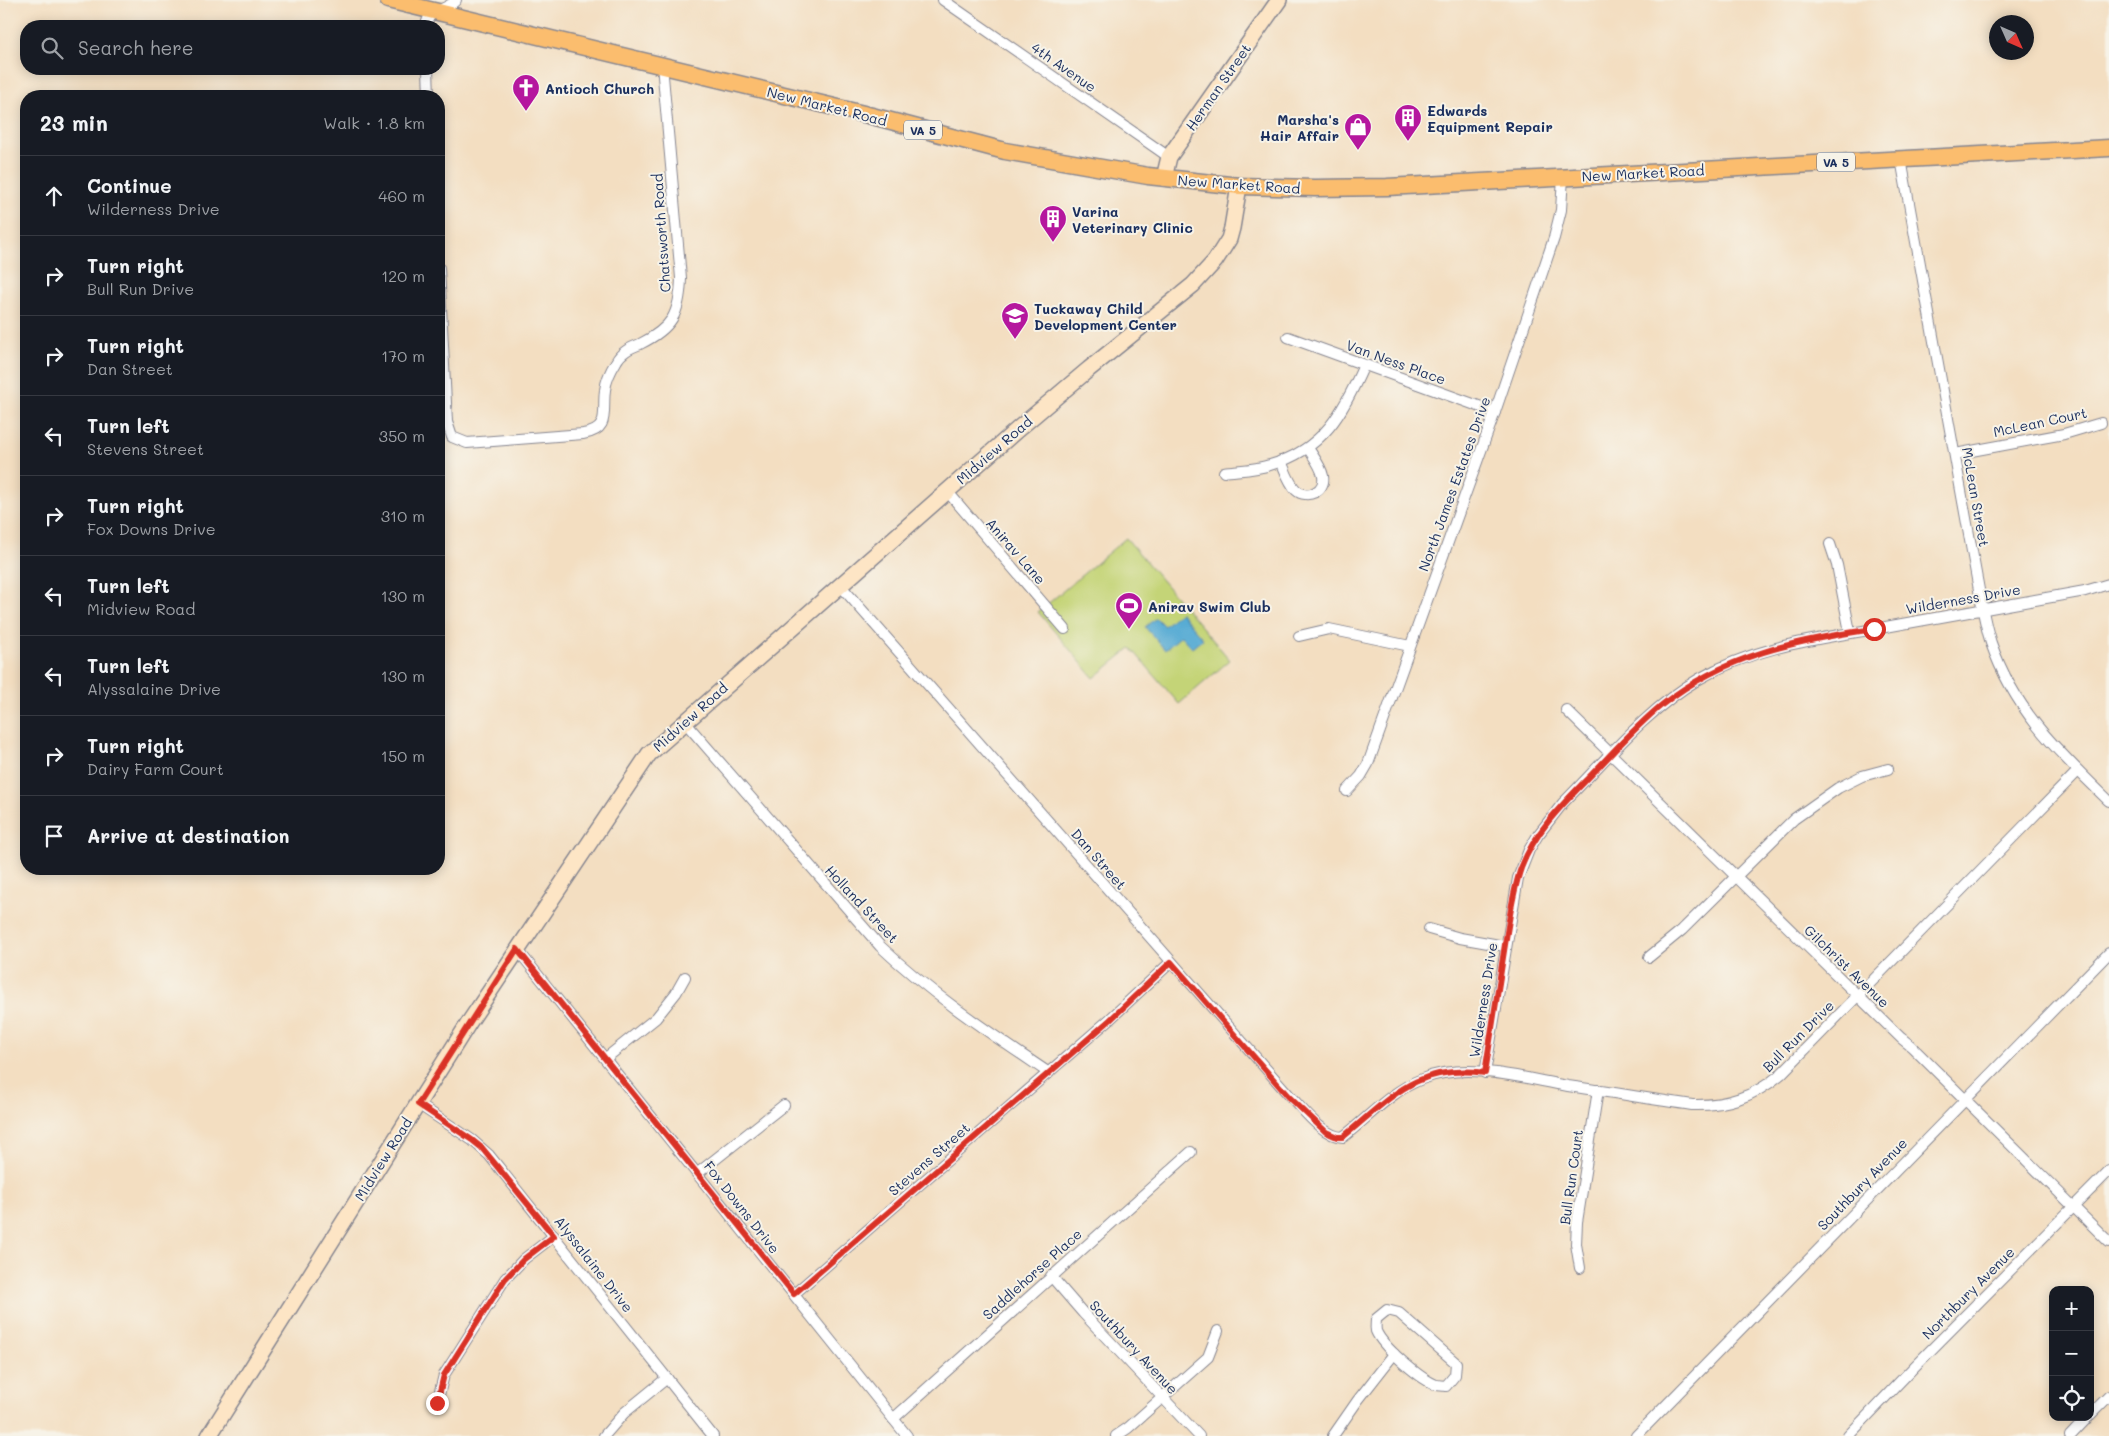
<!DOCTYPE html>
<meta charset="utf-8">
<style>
:root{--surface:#171b24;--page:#20242c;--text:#f1f3f6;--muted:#9ea1a6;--line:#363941}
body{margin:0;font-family:Mali,sans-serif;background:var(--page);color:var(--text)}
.controls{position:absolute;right:15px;bottom:15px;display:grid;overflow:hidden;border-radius:10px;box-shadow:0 2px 12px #0003}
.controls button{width:45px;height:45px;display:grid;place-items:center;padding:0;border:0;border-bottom:1px solid var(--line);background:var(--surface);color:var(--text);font:25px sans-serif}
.compass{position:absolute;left:1989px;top:15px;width:45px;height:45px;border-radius:50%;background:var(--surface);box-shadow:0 2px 12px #0003;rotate:135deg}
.stop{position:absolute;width:15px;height:15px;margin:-11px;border:4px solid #d93025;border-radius:50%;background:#fff}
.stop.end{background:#d93025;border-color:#fff;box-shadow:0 1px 5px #0008}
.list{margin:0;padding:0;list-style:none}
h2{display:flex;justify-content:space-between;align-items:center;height:65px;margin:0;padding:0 20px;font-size:21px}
h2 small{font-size:16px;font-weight:400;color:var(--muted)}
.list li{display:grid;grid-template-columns:32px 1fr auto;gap:15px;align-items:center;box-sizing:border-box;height:80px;padding:0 20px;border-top:1px solid var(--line)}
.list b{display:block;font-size:19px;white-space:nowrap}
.list p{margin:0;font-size:16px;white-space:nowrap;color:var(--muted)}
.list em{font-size:16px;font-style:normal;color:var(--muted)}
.icon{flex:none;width:28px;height:28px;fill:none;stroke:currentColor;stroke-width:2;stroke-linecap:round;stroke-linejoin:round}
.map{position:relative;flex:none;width:2109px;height:1436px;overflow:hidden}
.search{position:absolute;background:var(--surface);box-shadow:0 2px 12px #0003;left:20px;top:20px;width:425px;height:55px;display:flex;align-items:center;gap:12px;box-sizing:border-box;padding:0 18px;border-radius:20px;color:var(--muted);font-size:19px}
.panel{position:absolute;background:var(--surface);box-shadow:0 2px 12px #0003;left:20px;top:90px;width:425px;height:785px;border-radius:20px}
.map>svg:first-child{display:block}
.green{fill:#c4d477;stroke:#70826a}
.water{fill:#59acd4;stroke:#3a6e99}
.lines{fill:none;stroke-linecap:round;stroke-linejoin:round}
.street-casing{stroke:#878690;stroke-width:12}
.secondary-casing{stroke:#878690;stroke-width:18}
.primary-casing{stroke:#878690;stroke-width:19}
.street{stroke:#fff;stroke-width:10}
.secondary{stroke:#fde5c5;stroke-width:15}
.primary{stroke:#fbbd6e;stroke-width:16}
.route{stroke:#d93025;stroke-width:6}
.labels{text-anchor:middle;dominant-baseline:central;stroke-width:4;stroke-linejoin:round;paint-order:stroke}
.shield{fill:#f7f3e8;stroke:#5d6a87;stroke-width:1}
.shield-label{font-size:12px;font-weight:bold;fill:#1b2f5e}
.street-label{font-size:14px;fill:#1b2f5e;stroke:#f7f3e8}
.poi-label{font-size:14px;font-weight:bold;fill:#1b2f5e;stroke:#f7f3e8;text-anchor:start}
</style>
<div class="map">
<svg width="2109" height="1436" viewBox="0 0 2109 1436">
<rect width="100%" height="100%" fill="#f7f3e8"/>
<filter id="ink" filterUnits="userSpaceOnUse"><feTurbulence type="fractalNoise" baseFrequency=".02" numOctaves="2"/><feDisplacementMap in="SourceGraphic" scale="10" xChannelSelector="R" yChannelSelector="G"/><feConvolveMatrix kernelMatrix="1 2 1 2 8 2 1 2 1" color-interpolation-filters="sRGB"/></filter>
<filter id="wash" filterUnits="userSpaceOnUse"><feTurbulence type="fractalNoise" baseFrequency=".0096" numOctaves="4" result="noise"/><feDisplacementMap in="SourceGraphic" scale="20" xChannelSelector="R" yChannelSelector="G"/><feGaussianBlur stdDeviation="1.12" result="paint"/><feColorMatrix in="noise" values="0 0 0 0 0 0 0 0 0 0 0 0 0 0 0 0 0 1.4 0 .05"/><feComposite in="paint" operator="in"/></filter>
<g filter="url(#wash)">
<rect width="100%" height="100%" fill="#f3dec1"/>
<polygon class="green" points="1126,538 1230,660 1179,704 1131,648 1094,678 1038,612"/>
<polygon class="water" points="1180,612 1203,639 1192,648 1181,636 1165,650 1145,627 1156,618 1164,626"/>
</g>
<g filter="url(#ink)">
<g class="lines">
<defs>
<g id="street">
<polyline points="943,0 1169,157"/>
<path d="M426,26C428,8 445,12 456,0"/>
<polyline points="428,69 429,96"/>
<path d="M1901,159L1977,579C1981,600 1984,622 1991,643C2015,712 2058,751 2109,801"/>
<path d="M439,268L447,422L452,437L467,443L583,434C611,430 602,412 605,390C606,381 611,370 616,362C621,352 630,348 640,344C672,328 680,314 681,278L662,65"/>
<polyline points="1288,337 1495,412"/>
<polyline points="1955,454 2064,434 2101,423"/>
<path d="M1281,461C1285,470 1289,483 1296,490C1307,500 1326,491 1323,476C1321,466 1313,456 1308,448"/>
<path d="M1224,472C1239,470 1255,470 1270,465C1323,450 1343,413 1364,365"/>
<polyline points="947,491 1065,629"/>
<polyline points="1830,544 1837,565 1850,632"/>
<path d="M840,585L1289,1095C1303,1109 1323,1137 1343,1137C1369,1117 1391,1091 1422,1079C1467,1061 1522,1078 1568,1086C1609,1092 1650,1099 1692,1105C1726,1106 1754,1097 1781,1074L2078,771"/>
<polyline points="1299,636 1329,629 1410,646"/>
<polyline points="1566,710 1901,1038 1911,1046 2109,1242"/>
<path d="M684,721L880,946C932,995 990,1033 1049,1073"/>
<polyline points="1347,791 1361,776 1368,764 1495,412 1554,238 1561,210 1563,177"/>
<polyline points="1429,929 1460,938 1505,946"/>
<polyline points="517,949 907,1436"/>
<polyline points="1649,957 1682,930 1794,819 1838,788 1862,776 1888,769"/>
<polyline points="606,1058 656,1018 676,993 685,977"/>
<path d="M1485,1073L1518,878L1529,850L1538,835L1563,803C1606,760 1646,710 1699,679C1755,646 1818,639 1880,628C1948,616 2016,603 2085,591L2109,584"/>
<polyline points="418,1104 472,1140 489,1155 713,1436"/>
<polyline points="698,1173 784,1105"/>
<polyline points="1580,1268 1576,1244 1577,1222 1598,1090"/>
<polyline points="1051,1276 1083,1313 1199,1436"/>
<polyline points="794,1294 1110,1019 1171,962"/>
<path d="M1387,1310L1399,1313L1456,1363L1455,1375L1446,1386C1442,1385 1437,1386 1434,1384C1418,1377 1382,1346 1376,1331C1375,1327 1376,1323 1376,1319Z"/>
<polyline points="437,1403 444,1375 505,1279 524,1259 554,1236"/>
<polyline points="2090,1415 2109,1396"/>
<polyline points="893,1419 1191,1152"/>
<polyline points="604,1436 624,1413 667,1378"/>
<polyline points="1116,1436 1128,1428 1208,1357 1218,1331"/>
<polyline points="1333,1436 1358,1400 1394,1354"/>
<polyline points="1636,1436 2109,953"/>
<polyline points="1848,1436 1915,1366 2109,1171"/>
<polyline points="2070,1436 2088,1417"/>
</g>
<g id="secondary">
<polyline points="1164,178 1169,157 1279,0"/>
<polyline points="209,1436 470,1021 649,754 1018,429 1089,369 1193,285 1215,261 1229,239 1232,228 1239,186"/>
</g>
<polyline id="primary" points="388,0 872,116 1005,151 1148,176 1239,186 1315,188 1387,187 2109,148"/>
</defs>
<use href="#street" class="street-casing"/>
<use href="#secondary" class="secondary-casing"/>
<use href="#primary" class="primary-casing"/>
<use href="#street" class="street"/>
<use href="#secondary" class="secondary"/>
<use href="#primary" class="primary"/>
</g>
</g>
<g class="lines" filter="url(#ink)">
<path class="route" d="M437,1403L444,1375L505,1279L524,1259L554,1236L482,1148L472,1140L418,1104L517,949L794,1294L1110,1020L1171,962L1288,1096L1326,1132L1337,1137H1343C1392,1097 1416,1064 1485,1073C1492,1028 1499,983 1506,938C1510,915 1513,891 1521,868C1536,829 1565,802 1593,773C1616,749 1638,724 1663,704C1725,655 1797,640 1874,629"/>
</g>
<defs>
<symbol id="church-pin" viewBox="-11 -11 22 30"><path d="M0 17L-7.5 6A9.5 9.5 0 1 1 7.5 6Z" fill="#b5179e" stroke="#f7f3e8"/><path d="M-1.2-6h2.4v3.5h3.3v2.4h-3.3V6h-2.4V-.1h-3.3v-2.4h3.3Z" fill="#fff"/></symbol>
<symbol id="building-pin" viewBox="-11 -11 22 30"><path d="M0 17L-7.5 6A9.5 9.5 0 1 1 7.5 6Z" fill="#b5179e" stroke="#f7f3e8"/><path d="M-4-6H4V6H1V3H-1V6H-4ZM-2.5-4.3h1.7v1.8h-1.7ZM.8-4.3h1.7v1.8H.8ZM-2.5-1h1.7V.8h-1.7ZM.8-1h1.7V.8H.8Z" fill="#fff"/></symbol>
<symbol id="shop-pin" viewBox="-11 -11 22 30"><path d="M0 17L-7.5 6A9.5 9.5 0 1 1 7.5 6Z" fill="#b5179e" stroke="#f7f3e8"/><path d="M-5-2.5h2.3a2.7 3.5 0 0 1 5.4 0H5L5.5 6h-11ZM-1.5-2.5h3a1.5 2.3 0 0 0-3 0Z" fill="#fff"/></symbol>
<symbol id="school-pin" viewBox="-11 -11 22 30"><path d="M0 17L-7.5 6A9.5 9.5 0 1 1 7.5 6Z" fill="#b5179e" stroke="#f7f3e8"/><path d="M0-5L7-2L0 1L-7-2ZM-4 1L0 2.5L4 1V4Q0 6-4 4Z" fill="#fff"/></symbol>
<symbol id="stadium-pin" viewBox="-11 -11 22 30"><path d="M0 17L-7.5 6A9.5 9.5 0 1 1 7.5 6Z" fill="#b5179e" stroke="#f7f3e8"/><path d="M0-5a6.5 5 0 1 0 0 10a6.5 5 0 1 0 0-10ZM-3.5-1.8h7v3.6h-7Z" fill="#fff"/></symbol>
</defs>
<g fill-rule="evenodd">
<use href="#church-pin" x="510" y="72" width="32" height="43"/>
<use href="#building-pin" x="1392" y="102" width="32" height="43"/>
<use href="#shop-pin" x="1342" y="111" width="32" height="43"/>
<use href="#building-pin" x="1037" y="203" width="32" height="43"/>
<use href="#school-pin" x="999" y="300" width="32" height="43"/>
<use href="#stadium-pin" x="1113" y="590" width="32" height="43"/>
</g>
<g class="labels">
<g class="shield">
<rect x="904" y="120.5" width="38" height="19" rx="4"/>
<rect x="1817" y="152.5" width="38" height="19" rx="4"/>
</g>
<g class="shield-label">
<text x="923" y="130">VA 5</text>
<text x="1836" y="162">VA 5</text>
</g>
<g class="street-label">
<text transform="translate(1064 67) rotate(35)">4th Avenue</text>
<text transform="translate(1218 87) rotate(-55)">Herman Street</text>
<text transform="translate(827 106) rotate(14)">New Market Road</text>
<text transform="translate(1643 173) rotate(-3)">New Market Road</text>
<text transform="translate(1239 184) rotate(4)">New Market Road</text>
<text transform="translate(661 233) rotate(-94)">Chatsworth Road</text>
<text transform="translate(1396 362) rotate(20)">Van Ness Place</text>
<text transform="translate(2040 422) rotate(-12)">McLean Court</text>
<text transform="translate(994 450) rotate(-41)">Midview Road</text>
<text transform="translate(1454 484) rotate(-70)">North James Estates Drive</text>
<text transform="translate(1976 497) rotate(80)">McLean Street</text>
<text transform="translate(1016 551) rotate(49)">Anirav Lane</text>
<text transform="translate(1963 599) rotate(-10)">Wilderness Drive</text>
<text transform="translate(690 717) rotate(-42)">Midview Road</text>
<text transform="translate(1099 859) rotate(49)">Dan Street</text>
<text transform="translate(862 904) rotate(47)">Holland Street</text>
<text transform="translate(1847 966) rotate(44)">Gilchrist Avenue</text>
<text transform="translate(1483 1000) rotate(-81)">Wilderness Drive</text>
<text transform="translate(1798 1036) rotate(-45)">Bull Run Drive</text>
<text transform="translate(383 1159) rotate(-58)">Midview Road</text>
<text transform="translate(929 1159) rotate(-41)">Stevens Street</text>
<text transform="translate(1571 1177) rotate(-82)">Bull Run Court</text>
<text transform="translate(1862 1184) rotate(-46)">Southbury Avenue</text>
<text transform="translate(742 1207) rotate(52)">Fox Downs Drive</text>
<text transform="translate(594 1264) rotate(52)">Alyssalaine Drive</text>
<text transform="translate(1032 1274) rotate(-42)">Saddlehorse Place</text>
<text transform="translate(1968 1293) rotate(-45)">Northbury Avenue</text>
<text transform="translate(1134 1347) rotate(47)">Southbury Avenue</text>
</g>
<g class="poi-label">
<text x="545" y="88">Antioch Church</text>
<text x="1427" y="110">Edwards<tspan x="1427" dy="16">Equipment Repair</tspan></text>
<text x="1339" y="119" text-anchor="end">Marsha's<tspan x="1339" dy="16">Hair Affair</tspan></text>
<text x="1072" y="211">Varina<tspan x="1072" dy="16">Veterinary Clinic</tspan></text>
<text x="1034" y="308">Tuckaway Child<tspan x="1034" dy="16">Development Center</tspan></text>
<text x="1148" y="606">Anirav Swim Club</text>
</g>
</g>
</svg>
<div class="controls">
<button>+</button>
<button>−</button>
<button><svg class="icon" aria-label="locate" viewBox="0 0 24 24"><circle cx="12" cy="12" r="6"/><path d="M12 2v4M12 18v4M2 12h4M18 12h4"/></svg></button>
</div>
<svg class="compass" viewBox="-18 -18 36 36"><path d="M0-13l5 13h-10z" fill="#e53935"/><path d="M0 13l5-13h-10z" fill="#9ea1a6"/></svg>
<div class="stop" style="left:1874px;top:629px"></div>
<div class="stop end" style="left:437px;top:1403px"></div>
<div class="search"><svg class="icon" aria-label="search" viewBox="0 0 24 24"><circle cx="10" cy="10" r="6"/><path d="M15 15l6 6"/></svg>Search here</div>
<section class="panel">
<h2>23 min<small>Walk · 1.8 km</small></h2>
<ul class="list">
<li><svg class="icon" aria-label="ahead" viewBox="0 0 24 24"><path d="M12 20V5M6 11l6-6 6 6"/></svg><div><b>Continue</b><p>Wilderness Drive</p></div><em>460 m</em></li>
<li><svg class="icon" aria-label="right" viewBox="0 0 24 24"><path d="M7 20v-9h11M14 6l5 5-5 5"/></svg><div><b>Turn right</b><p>Bull Run Drive</p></div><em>120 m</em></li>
<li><svg class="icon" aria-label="right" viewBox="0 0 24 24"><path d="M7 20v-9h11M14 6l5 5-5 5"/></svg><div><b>Turn right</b><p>Dan Street</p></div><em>170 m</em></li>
<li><svg class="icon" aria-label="left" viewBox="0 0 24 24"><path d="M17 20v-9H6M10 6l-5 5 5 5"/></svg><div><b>Turn left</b><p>Stevens Street</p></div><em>350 m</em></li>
<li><svg class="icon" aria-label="right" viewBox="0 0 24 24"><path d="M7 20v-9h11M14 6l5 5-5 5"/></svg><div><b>Turn right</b><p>Fox Downs Drive</p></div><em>310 m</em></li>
<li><svg class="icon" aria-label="left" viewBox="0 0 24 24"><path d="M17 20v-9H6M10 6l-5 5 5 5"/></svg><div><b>Turn left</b><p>Midview Road</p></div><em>130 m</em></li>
<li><svg class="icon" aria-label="left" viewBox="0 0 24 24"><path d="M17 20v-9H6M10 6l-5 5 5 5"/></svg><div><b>Turn left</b><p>Alyssalaine Drive</p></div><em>130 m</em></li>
<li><svg class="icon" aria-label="right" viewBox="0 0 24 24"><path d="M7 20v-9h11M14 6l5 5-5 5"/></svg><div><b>Turn right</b><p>Dairy Farm Court</p></div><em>150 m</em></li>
<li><svg class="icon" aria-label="arrive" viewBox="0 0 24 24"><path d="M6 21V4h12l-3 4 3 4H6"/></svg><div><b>Arrive at destination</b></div></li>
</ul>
</section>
</div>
